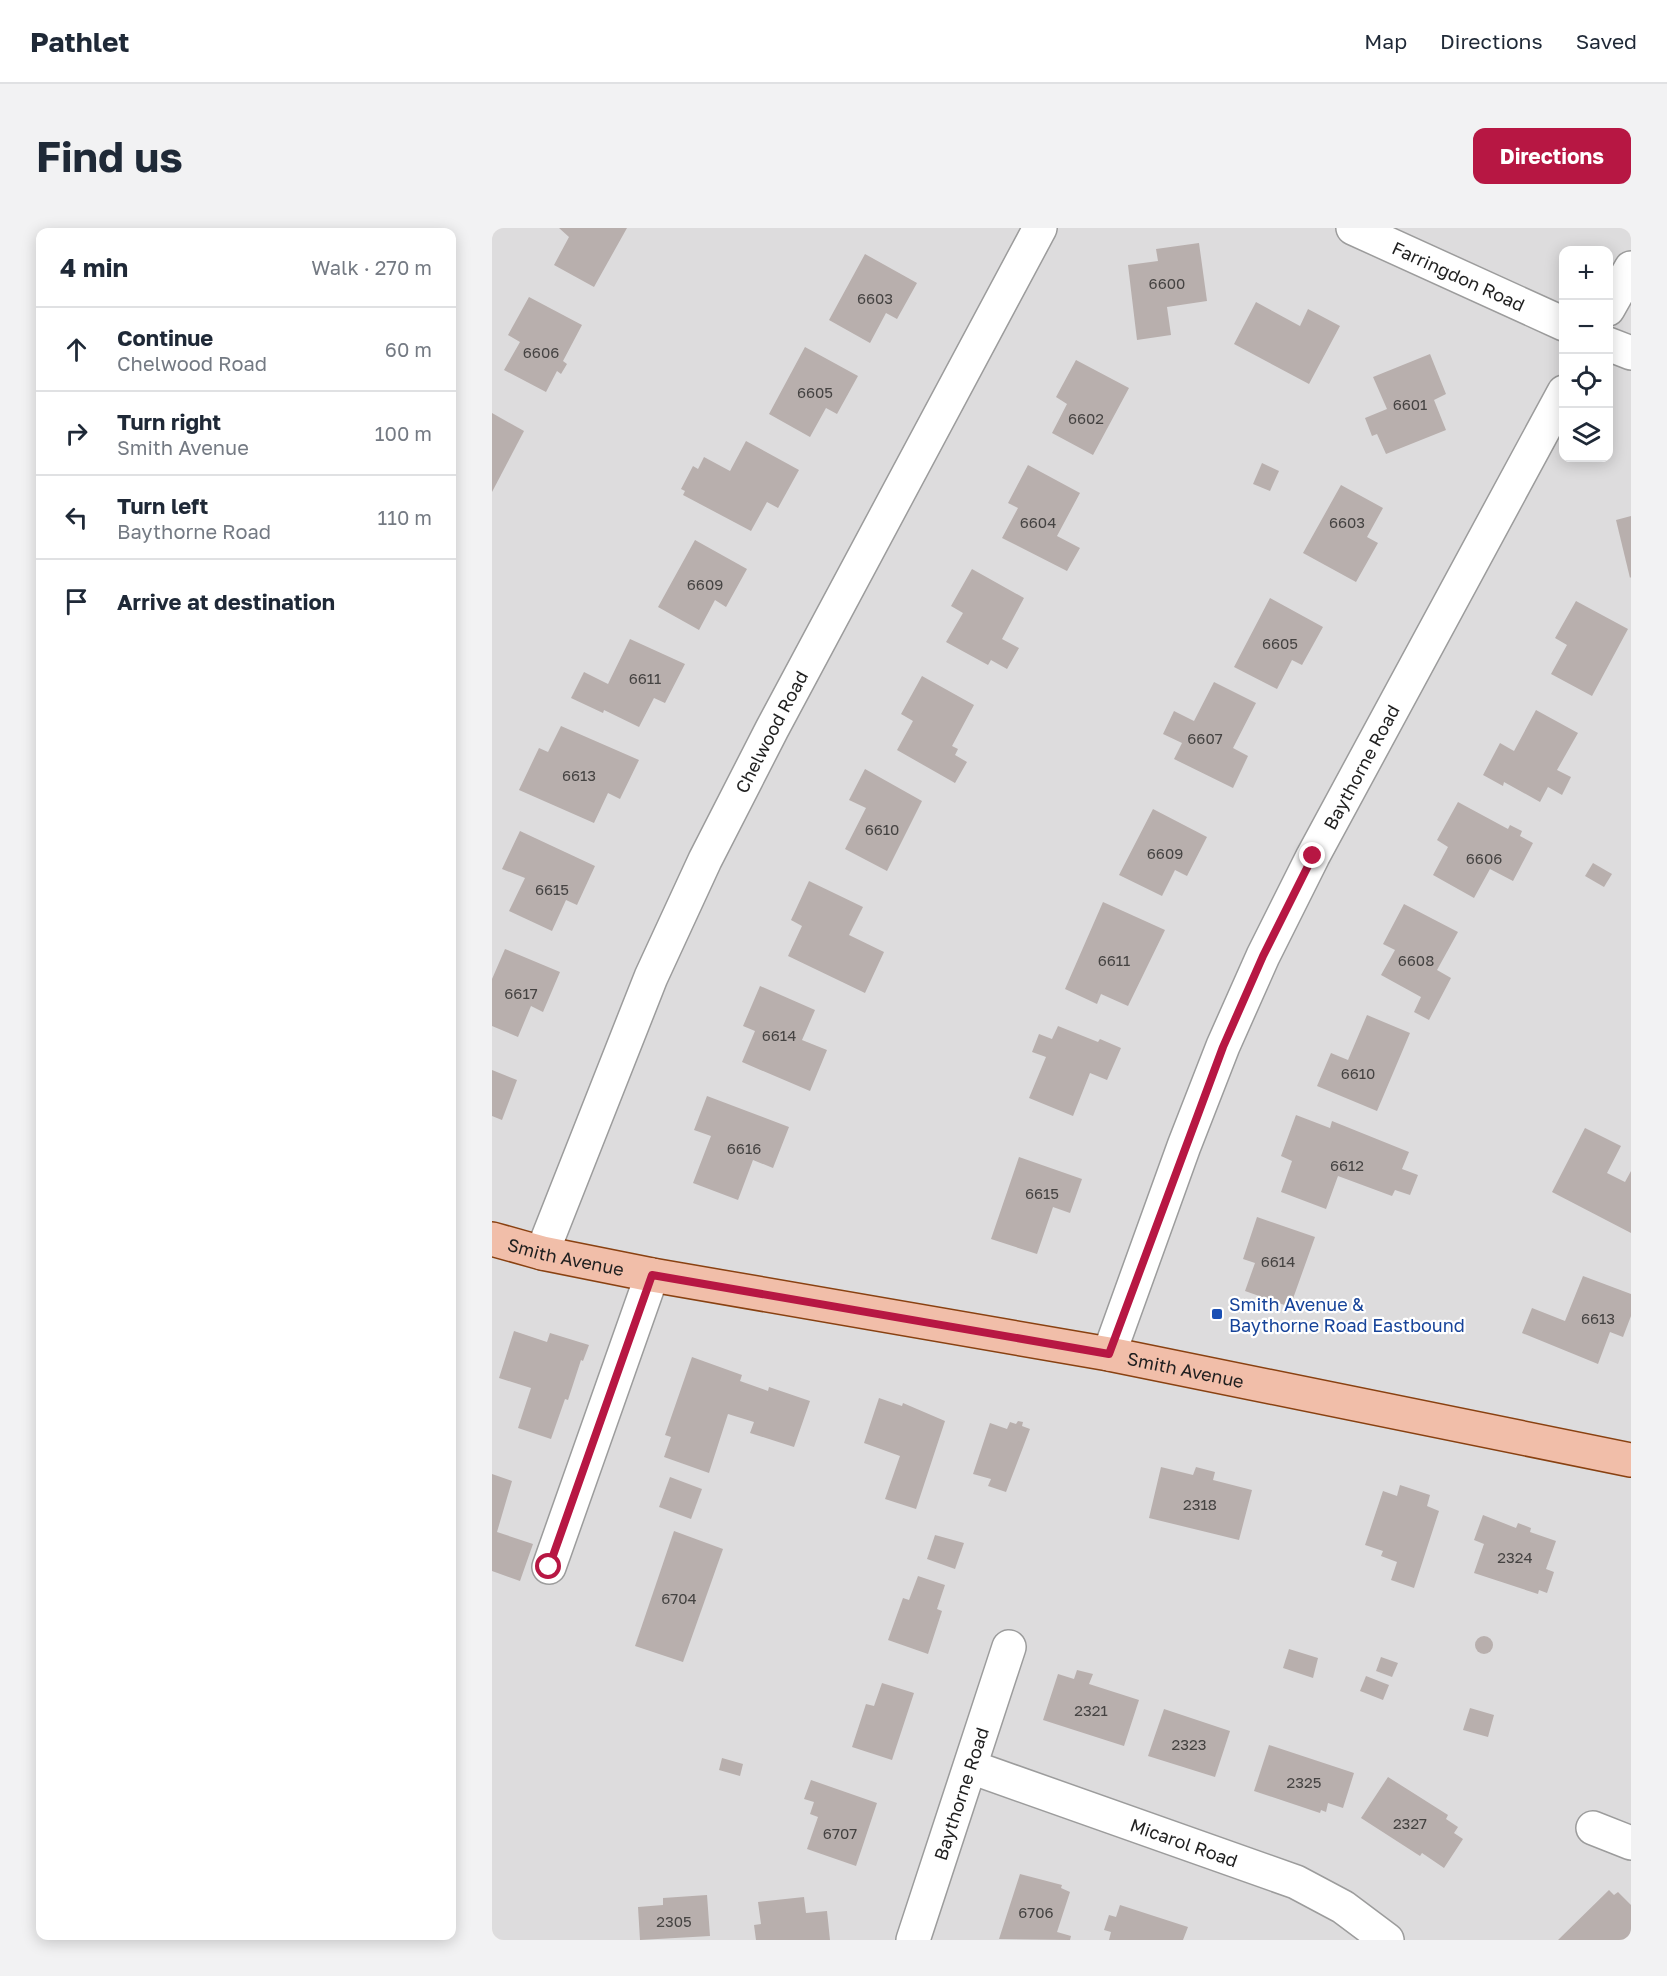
<!DOCTYPE html>
<meta charset="utf-8">
<style>
:root{--surface:#fff;--page:#f2f2f3;--text:#1f2937;--muted:#747a83;--line:#e0e1e3;--accent:#b71743}
body{margin:0;font-family:"Golos Text",sans-serif;background:var(--page);color:var(--text)}
.controls{position:absolute;right:18px;top:18px;display:grid;overflow:hidden;border-radius:12px;box-shadow:0 3px 15px #0003}
.controls button{width:54px;height:54px;display:grid;place-items:center;padding:0;border:0;border-bottom:2px solid var(--line);background:var(--surface);color:var(--text);font:30px sans-serif}
.stop{position:absolute;width:18px;height:18px;margin:-14px;border:4px solid #b71743;border-radius:50%;background:#fff}
.stop.end{background:#b71743;border-color:#fff;box-shadow:0 2px 6px #0008}
.list{margin:0;padding:0;list-style:none}
h2{display:flex;justify-content:space-between;align-items:center;height:78px;margin:0;padding:0 24px;font-size:26px}
h2 small{font-size:20px;font-weight:400;color:var(--muted)}
.list li{display:grid;grid-template-columns:39px 1fr auto;gap:18px;align-items:center;box-sizing:border-box;height:84px;padding:0 24px;border-top:2px solid var(--line)}
.list b{display:block;font-size:22px;white-space:nowrap}
.list p{margin:0;font-size:20px;white-space:nowrap;color:var(--muted)}
.list em{font-size:20px;font-style:normal;color:var(--muted)}
.icon{flex:none;width:33px;height:33px;fill:none;stroke:currentColor;stroke-width:2;stroke-linecap:round;stroke-linejoin:round}
.map{position:relative;flex:none;width:1139px;height:1712px;overflow:hidden;border-radius:12px}
header{display:flex;align-items:center;gap:36px;box-sizing:border-box;height:84px;padding:0 30px;background:var(--surface);border-bottom:2px solid var(--line)}
header strong{font-size:28px}
nav{display:flex;gap:33px;margin-inline-start:auto;font-size:21px}
.intro{display:flex;align-items:center;justify-content:space-between;box-sizing:border-box;height:144px;padding:0 36px}
h1{margin:0;font-size:42px}
.button{padding:15px 27px;border-radius:12px;background:var(--accent);color:#fff;font-size:21px;font-weight:700}
main{display:flex;gap:36px;padding:0 36px}
aside{flex:1;background:var(--surface);border-radius:12px;box-shadow:0 3px 15px #0003}
.map>svg:first-child{display:block}
.residential{fill:#dddcdd;fill-rule:evenodd}
.building{fill:#b8afad}
.lines{fill:none;stroke-linecap:round;stroke-linejoin:round}
.minor-casing{stroke:#9c9c9c;stroke-width:36}
.major-casing{stroke:#894111;stroke-width:36}
.minor{stroke:#fff;stroke-width:33}
.major{stroke:#f1bea9;stroke-width:33}
.route{stroke:#b71743;stroke-width:8}
.transit-dot{fill:#1a4fb4;stroke:#fff;stroke-width:2}
.labels{text-anchor:middle;dominant-baseline:central;stroke-width:4.5;stroke-linejoin:round;paint-order:stroke}
.number-label{font-size:15px;fill:#454342}
.street-label{font-size:18px;fill:#1f1f1f;stroke:#fff}
.transit-label{font-size:18px;fill:#164399;stroke:#fff;text-anchor:start}
</style>
<header>
<strong>Pathlet</strong>
<nav><a>Map</a><a>Directions</a><a>Saved</a></nav>
</header>
<div class="intro"><h1>Find us</h1><a class="button">Directions</a></div>
<main>
<aside>
<h2>4 min<small>Walk · 270 m</small></h2>
<ul class="list">
<li><svg class="icon" aria-label="ahead" viewBox="0 0 24 24"><path d="M12 20V5M6 11l6-6 6 6"/></svg><div><b>Continue</b><p>Chelwood Road</p></div><em>60 m</em></li>
<li><svg class="icon" aria-label="right" viewBox="0 0 24 24"><path d="M7 20v-9h11M14 6l5 5-5 5"/></svg><div><b>Turn right</b><p>Smith Avenue</p></div><em>100 m</em></li>
<li><svg class="icon" aria-label="left" viewBox="0 0 24 24"><path d="M17 20v-9H6M10 6l-5 5 5 5"/></svg><div><b>Turn left</b><p>Baythorne Road</p></div><em>110 m</em></li>
<li><svg class="icon" aria-label="arrive" viewBox="0 0 24 24"><path d="M6 21V4h12l-3 4 3 4H6"/></svg><div><b>Arrive at destination</b></div></li>
</ul>
</aside>
<div class="map">
<svg width="1139" height="1712" viewBox="0 0 1139 1712">
<rect width="100%" height="100%" fill="#efeae7"/>
<path class="residential" d="M0,0H1139V1712H0ZM1072,22H1116V230H1072Z"/>
<g class="building">
<polygon points="67,0 135,0 102,59 62,37 77,9"/>
<polygon points="707,15 715,73 675,79 679,107 645,112 636,37 666,33 664,21"/>
<polygon points="373,26 425,55 405,91 394,85 378,115 337,92"/>
<polygon points="37,69 90,97 71,133 75,136 69,146 65,143 54,164 12,142 28,114 16,107"/>
<polygon points="764,74 808,98 816,81 848,98 817,156 742,116"/>
<polygon points="313,119 366,148 345,186 334,180 318,209 277,186"/>
<polygon points="938,126 954,166 942,172 954,202 894,226 885,206 880,208 873,190 895,181 881,149"/>
<polygon points="584,132 637,160 601,227 560,205 575,176 564,169"/>
<polygon points="0,185 32,203 0,264"/>
<polygon points="254,213 307,242 286,280 275,274 259,303 191,267 193,263 189,261 201,238 206,241 212,229 238,243"/>
<polygon points="770,235 787,243 778,263 761,256"/>
<polygon points="536,237 588,265 565,308 588,320 575,343 510,310 526,280 516,275"/>
<polygon points="849,257 891,280 875,309 886,315 864,354 811,325"/>
<polygon points="1139,288 1139,349 1138,350 1124,292"/>
<polygon points="203,312 255,341 234,379 223,372 207,402 166,379"/>
<polygon points="480,341 532,370 510,411 527,420 515,441 499,432 496,437 454,414 471,385 459,378"/>
<polygon points="778,370 831,399 810,437 800,432 785,461 742,439"/>
<polygon points="1084,373 1136,401 1100,468 1059,446 1075,417 1063,410"/>
<polygon points="138,411 193,436 173,475 162,470 147,499 112,482 111,485 79,470 92,444 116,456"/>
<polygon points="430,448 482,477 460,518 466,521 463,527 475,534 463,555 405,522 421,493 409,486"/>
<polygon points="722,454 764,475 741,520 756,528 741,560 682,531 690,515 671,506 682,483 702,493"/>
<polygon points="1044,482 1086,505 1065,542 1079,549 1070,567 1056,559 1048,574 1012,554 1011,558 991,547 1008,515 1022,523"/>
<polygon points="69,498 147,532 128,571 116,565 102,595 27,562 47,520 56,524"/>
<polygon points="373,541 430,573 395,643 353,621 374,580 357,572"/>
<polygon points="966,574 1016,601 1018,597 1030,603 1028,608 1041,615 1021,653 998,641 982,670 941,647 956,619 945,612"/>
<polygon points="661,581 715,609 695,648 683,642 670,668 627,647"/>
<polygon points="28,603 103,638 85,677 74,672 60,703 17,683 33,650 10,641"/>
<polygon points="1101,635 1120,646 1112,659 1093,648"/>
<polygon points="317,653 371,679 357,707 392,724 373,765 296,728 310,698 299,692"/>
<polygon points="611,674 673,702 636,778 609,766 605,776 573,761"/>
<polygon points="912,676 966,704 945,742 959,750 937,792 922,784 929,769 889,747 903,722 891,716"/>
<polygon points="13,721 68,744 51,784 39,778 26,809 0,798 0,751"/>
<polygon points="268,758 323,782 310,812 335,822 318,863 250,834 263,803 251,798"/>
<polygon points="875,787 918,805 885,883 825,858 839,825 856,832"/>
<polygon points="566,798 606,814 608,811 629,820 615,852 598,845 581,888 537,870 554,829 540,824 547,806 560,811"/>
<polygon points="0,842 25,852 10,892 0,888"/>
<polygon points="215,868 297,899 281,940 261,932 246,972 201,955 219,908 202,902"/>
<polygon points="804,887 838,900 840,893 917,924 910,941 926,947 918,967 903,962 900,968 846,948 834,981 789,964 800,933 789,928"/>
<polygon points="1093,900 1129,918 1115,945 1133,954 1139,943 1139,1005 1060,964"/>
<polygon points="527,929 590,951 578,985 561,979 545,1026 499,1011"/>
<polygon points="765,989 823,1009 798,1079 753,1063 763,1035 751,1031"/>
<polygon points="1091,1048 1139,1066 1139,1088 1131,1109 1118,1104 1106,1136 1030,1105 1040,1080 1073,1093"/>
<polygon points="22,1103 55,1114 58,1105 97,1117 91,1133 89,1132 76,1172 73,1171 59,1211 26,1200 39,1160 7,1150"/>
<polygon points="200,1129 250,1147 248,1153 276,1163 277,1159 318,1173 302,1219 258,1205 262,1194 236,1186 217,1245 172,1229 179,1209 173,1207"/>
<polygon points="387,1170 410,1178 411,1175 453,1193 424,1281 393,1271 408,1228 372,1215"/>
<polygon points="526,1193 531,1194 530,1198 538,1201 514,1264 496,1258 499,1251 481,1246 498,1195 515,1201 518,1194 524,1196"/>
<polygon points="669,1239 701,1247 704,1239 723,1244 721,1252 760,1262 747,1312 657,1290"/>
<polygon points="0,1246 20,1253 5,1304 41,1316 28,1353 0,1343"/>
<polygon points="178,1249 210,1261 199,1291 167,1279"/>
<polygon points="908,1257 938,1267 935,1278 947,1283 922,1360 899,1352 905,1334 889,1328 891,1323 873,1317 891,1263 905,1268"/>
<polygon points="991,1287 1024,1300 1026,1295 1039,1300 1038,1304 1064,1313 1054,1341 1062,1344 1055,1365 1047,1362 1046,1366 982,1345 992,1316 982,1312"/>
<polygon points="182,1303 231,1321 191,1434 143,1418"/>
<polygon points="443,1307 472,1315 463,1341 435,1331"/>
<polygon points="426,1348 453,1357 445,1381 450,1383 436,1426 396,1412 411,1370 417,1372"/>
<circle cx="992" cy="1417" r="9"/>
<polygon points="797,1421 826,1430 821,1450 791,1440"/>
<polygon points="889,1429 906,1435 900,1449 884,1443"/>
<polygon points="585,1442 601,1446 597,1456 647,1472 632,1518 551,1492 566,1446 582,1451"/>
<polygon points="874,1448 897,1457 891,1472 868,1463"/>
<polygon points="390,1455 422,1465 400,1532 360,1519 374,1476 382,1478"/>
<polygon points="978,1480 1002,1487 996,1509 971,1502"/>
<polygon points="672,1481 738,1503 723,1549 656,1528"/>
<polygon points="777,1517 862,1545 851,1580 836,1575 834,1584 829,1582 828,1585 762,1563"/>
<polygon points="230,1530 251,1536 248,1548 227,1542"/>
<polygon points="896,1549 956,1587 954,1591 966,1599 962,1605 971,1611 952,1640 930,1625 928,1628 869,1590"/>
<polygon points="319,1552 385,1575 364,1638 315,1621 326,1589 318,1586 322,1574 312,1571"/>
<polygon points="528,1646 570,1657 569,1660 578,1664 565,1704 579,1708 578,1712 507,1711"/>
<polygon points="1117,1662 1122,1667 1126,1664 1139,1677 1139,1712 1066,1712"/>
<polygon points="215,1667 218,1708 148,1712 146,1679 171,1677 171,1670"/>
<polygon points="312,1669 314,1685 335,1683 338,1712 264,1712 262,1697 269,1696 266,1674"/>
<polygon points="628,1677 696,1699 691,1712 617,1712 619,1704 612,1702 617,1687 624,1689"/>
</g>
<g class="lines">
<defs>
<g id="minor">
<path id="s1" d="M861,0L1072,96"/>
<polyline points="1116,81 1139,40"/>
<polyline points="1116,116 1139,125"/>
<path id="s2" d="M50,1025L159,749L213,632L280,501L548,0"/>
<path id="s3" d="M617,1126L692,918L731,818L771,728L821,628L1072,164"/>
<polyline points="57,1339 160,1047"/>
<path id="s4" d="M479,1539L804,1654L851,1679L895,1712"/>
<polyline points="1101,1600 1139,1615"/>
<path id="s5" d="M421,1712L517,1419"/>
</g>
<g id="major">
<path id="s6" d="M0,1011L50,1025L160,1047L617,1126L1139,1232"/>
</g>
</defs>
<use href="#minor" class="minor-casing"/>
<use href="#major" class="major-casing"/>
<use href="#minor" class="minor"/>
<use href="#major" class="major"/>
</g>
<g class="lines">
<polyline class="route" points="57,1339 160,1047 617,1126 731,819 771,728 821,628"/>
</g>
<rect class="transit-dot" x="719" y="1080" width="12" height="12" rx="3"/>
<g class="labels">
<g class="number-label">
<text x="675" y="55">6600</text>
<text x="383" y="70">6603</text>
<text x="49" y="124">6606</text>
<text x="323" y="164">6605</text>
<text x="918" y="176">6601</text>
<text x="594" y="190">6602</text>
<text x="546" y="294">6604</text>
<text x="855" y="294">6603</text>
<text x="213" y="356">6609</text>
<text x="788" y="415">6605</text>
<text x="153" y="450">6611</text>
<text x="713" y="510">6607</text>
<text x="87" y="547">6613</text>
<text x="390" y="601">6610</text>
<text x="673" y="625">6609</text>
<text x="992" y="630">6606</text>
<text x="60" y="661">6615</text>
<text x="622" y="732">6611</text>
<text x="924" y="732">6608</text>
<text x="29" y="765">6617</text>
<text x="287" y="807">6614</text>
<text x="866" y="845">6610</text>
<text x="252" y="920">6616</text>
<text x="855" y="937">6612</text>
<text x="550" y="965">6615</text>
<text x="786" y="1033">6614</text>
<text x="1106" y="1090">6613</text>
<text x="708" y="1276">2318</text>
<text x="1023" y="1329">2324</text>
<text x="187" y="1370">6704</text>
<text x="599" y="1482">2321</text>
<text x="697" y="1516">2323</text>
<text x="812" y="1554">2325</text>
<text x="918" y="1595">2327</text>
<text x="348" y="1605">6707</text>
<text x="544" y="1684">6706</text>
<text x="182" y="1693">2305</text>
</g>
<g class="street-label">
<text stroke="none"><textPath href="#s1" startOffset="116">Farringdon Road</textPath></text>
<text stroke="none"><textPath href="#s2" startOffset="570">Chelwood Road</textPath></text>
<text stroke="none"><textPath href="#s3" startOffset="640">Baythorne Road</textPath></text>
<text stroke="none"><textPath href="#s6" startOffset="76">Smith Avenue</textPath></text>
<text stroke="none"><textPath href="#s6" startOffset="706">Smith Avenue</textPath></text>
<text stroke="none"><textPath href="#s5" startOffset="154">Baythorne Road</textPath></text>
<text stroke="none"><textPath href="#s4" startOffset="226">Micarol Road</textPath></text>
</g>
<g class="transit-label">
<text x="737" y="1076">Smith Avenue &amp;<tspan x="737" dy="21">Baythorne Road Eastbound</tspan></text>
</g>
</g>
</svg>
<div class="controls">
<button>+</button>
<button>−</button>
<button><svg class="icon" aria-label="locate" viewBox="0 0 24 24"><circle cx="12" cy="12" r="6"/><path d="M12 2v4M12 18v4M2 12h4M18 12h4"/></svg></button>
<button><svg class="icon" aria-label="layers" viewBox="0 0 24 24"><path d="M12 4l9 5-9 5-9-5zM3 14l9 5 9-5"/></svg></button>
</div>
<div class="stop" style="left:57px;top:1339px"></div>
<div class="stop end" style="left:821px;top:628px"></div>
</div>
</main>
